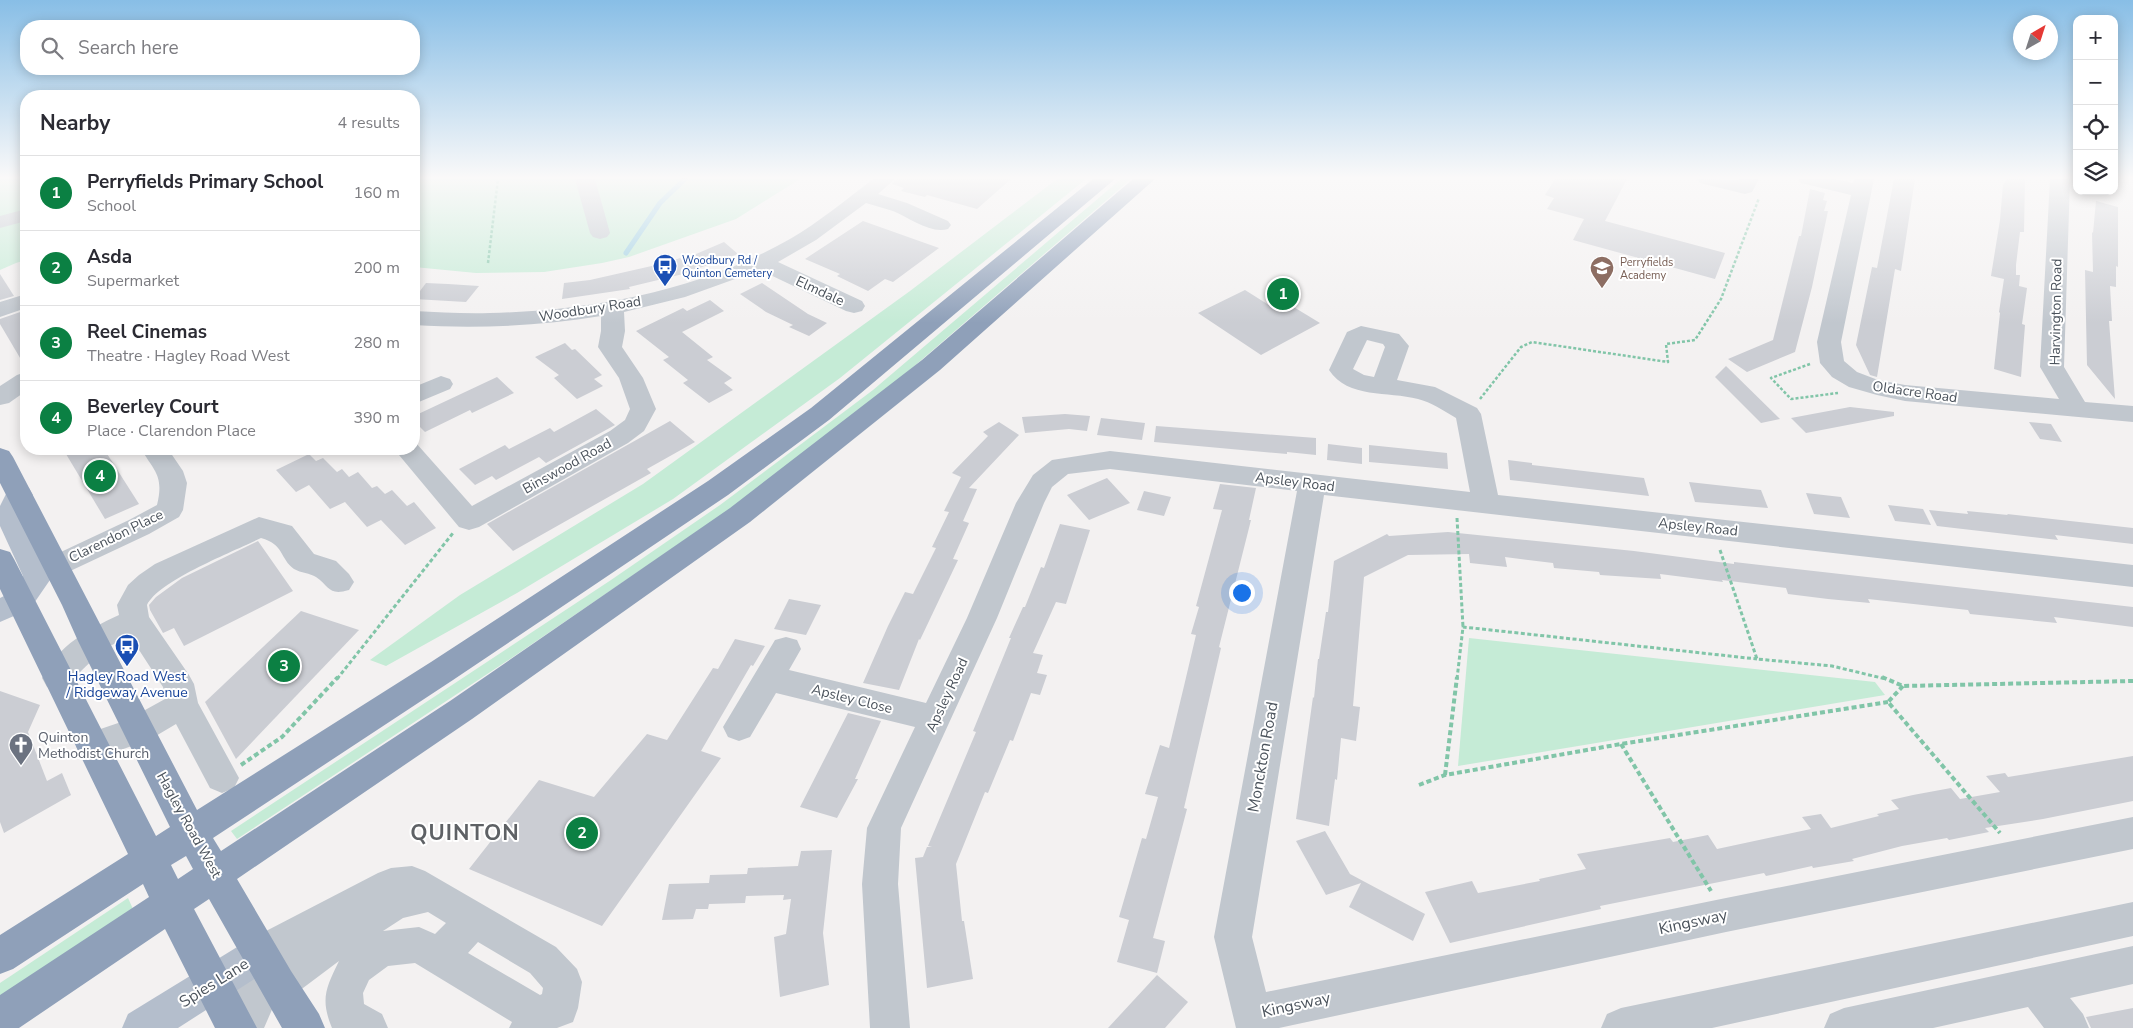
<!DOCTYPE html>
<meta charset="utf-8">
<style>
:root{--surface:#fff;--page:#f7f7f7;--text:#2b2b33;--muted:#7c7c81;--line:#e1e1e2;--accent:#0b8043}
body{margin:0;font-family:"Nunito Sans",sans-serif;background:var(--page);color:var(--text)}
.controls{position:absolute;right:15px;top:15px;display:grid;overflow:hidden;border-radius:10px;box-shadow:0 2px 12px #0003}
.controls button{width:45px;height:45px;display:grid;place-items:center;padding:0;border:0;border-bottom:1px solid var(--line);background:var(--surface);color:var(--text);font:25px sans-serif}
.compass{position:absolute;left:2013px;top:15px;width:45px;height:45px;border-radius:50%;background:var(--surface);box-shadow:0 2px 12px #0003;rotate:39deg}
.you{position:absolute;left:1241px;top:592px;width:18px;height:18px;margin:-12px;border:4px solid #fff;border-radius:50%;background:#1a73e8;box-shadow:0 0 0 8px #1a73e833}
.badge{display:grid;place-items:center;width:32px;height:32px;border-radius:50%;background:var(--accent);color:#fff;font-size:16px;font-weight:700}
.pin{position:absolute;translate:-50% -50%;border:2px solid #fff;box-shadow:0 1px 5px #0006}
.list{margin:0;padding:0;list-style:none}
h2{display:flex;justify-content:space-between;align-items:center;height:65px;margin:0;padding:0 20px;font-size:21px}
h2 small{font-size:16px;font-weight:400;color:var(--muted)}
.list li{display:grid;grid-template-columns:32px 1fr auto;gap:15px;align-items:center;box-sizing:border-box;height:75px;padding:0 20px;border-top:1px solid var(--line)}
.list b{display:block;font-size:19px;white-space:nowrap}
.list p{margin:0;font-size:16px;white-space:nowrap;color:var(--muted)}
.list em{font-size:16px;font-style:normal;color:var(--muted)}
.icon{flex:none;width:28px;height:28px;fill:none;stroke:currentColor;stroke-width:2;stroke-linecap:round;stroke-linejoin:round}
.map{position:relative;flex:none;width:2133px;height:1028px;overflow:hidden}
.search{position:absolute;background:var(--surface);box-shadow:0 2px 12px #0003;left:20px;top:20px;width:400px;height:55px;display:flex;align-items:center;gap:12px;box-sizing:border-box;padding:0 18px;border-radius:20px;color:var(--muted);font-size:19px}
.panel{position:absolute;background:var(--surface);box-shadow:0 2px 12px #0003;left:20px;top:90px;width:400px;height:365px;border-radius:20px}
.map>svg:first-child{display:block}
.green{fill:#c5ebd6}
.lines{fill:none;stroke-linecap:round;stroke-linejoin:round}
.stream{stroke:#98cde2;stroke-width:5}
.building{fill:#cbcdd3}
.path-far2{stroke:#81c5a8;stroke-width:2.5;stroke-dasharray:3 2;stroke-linecap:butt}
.path-far1{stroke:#81c5a8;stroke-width:3;stroke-dasharray:4 2.5;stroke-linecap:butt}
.path{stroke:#81c5a8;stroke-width:4;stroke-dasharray:5 3;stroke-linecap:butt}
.minor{fill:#c1c7ce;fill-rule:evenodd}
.major{fill:#b4becc;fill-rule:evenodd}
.highway{fill:#8fa0b9;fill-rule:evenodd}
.labels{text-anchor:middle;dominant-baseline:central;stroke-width:4;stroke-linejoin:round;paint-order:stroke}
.far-transit-label{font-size:11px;fill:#164399;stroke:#fff;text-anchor:start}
.far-education-label{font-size:11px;fill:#785e54;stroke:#fff;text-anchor:start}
.street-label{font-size:14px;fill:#4b535c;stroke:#fff}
.transit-label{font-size:14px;fill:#164399;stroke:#fff}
.worship-label{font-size:14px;fill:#5b616d;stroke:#fff;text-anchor:start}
.near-street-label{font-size:16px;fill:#4b535c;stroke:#fff}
.near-district-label{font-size:22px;font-weight:bold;letter-spacing:1px;fill:#5e6165;stroke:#fff}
</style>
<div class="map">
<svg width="2133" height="1028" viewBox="0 0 2133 1028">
<rect width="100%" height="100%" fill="#f3f1f1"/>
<g class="green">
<polygon points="0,179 26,179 26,260 16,263 0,270"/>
<polygon points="414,179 800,179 736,219 629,257 602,263 544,272 476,273 414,267"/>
<polygon points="1057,179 1086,179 840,378 673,499 517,593 386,666 370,660 460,595 643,484 910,291"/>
<polygon points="1121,179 1131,179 904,375 745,499 510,659 237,839 231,831 611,580 720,505 873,390"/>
<polygon points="1469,638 1875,682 1885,695 1458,766"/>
<polygon points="128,898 133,909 0,998 0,983"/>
</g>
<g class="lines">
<polyline class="stream" points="626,253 660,203 685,179"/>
</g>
<g class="building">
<polygon points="897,179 1011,179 977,209 927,195 925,197 901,191 904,188 892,184"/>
<polygon points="1555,179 1627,179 1605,221 1725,253 1715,279 1573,240 1584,219 1547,209 1554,198 1545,195"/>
<polygon points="1894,179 1915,179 1901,271 1895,269 1877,377 1870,375 1856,345 1872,267 1877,268"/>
<polygon points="2007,179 2025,179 2024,232 2020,232 2016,265 2016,275 2020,275 2019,286 2027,288 2022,324 2025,325 2021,377 1994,369 2000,313 1999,312 2004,279 1991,276 2000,220 2003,185"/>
<polygon points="1810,189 1825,193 1823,200 1827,201 1824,211 1828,211 1812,287 1795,352 1747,372 1728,359 1773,340 1799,236 1801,236"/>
<polygon points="2096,201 2118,207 2118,267 2116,266 2116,287 2110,286 2112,321 2109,321 2115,399 2087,365 2085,270 2093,272 2092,232 2093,233"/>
<polygon points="863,221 939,248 893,282 885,279 868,291 837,276 840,274 805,259"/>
<polygon points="724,242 738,254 683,274 629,287 630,289 562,299 564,283 590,280 656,265 657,266 680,258 682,260"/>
<polygon points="0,274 14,296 0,300"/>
<polygon points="426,283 448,284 479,286 466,302 414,299"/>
<polygon points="762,283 808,314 827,323 809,336 789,327 793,325 766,312 740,294"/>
<polygon points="1245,290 1280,312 1292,306 1320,323 1261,355 1198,313"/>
<polygon points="710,300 724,311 682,332 713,357 707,360 732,378 724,383 733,390 709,403 683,383 688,380 663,360 669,357 636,331 683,308 687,311"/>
<polygon points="26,310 26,368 0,324 0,319"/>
<polygon points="565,343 572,350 575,349 602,375 594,379 603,386 577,399 554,378 559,375 535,357"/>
<polygon points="1726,366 1780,419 1761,423 1715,377"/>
<polygon points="497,377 514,393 472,413 470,410 425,432 414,421 414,416"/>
<polygon points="1850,407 1894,412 1894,416 1806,433 1791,418"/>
<polygon points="596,409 615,425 546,463 539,457 496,480 492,476 475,485 459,469 505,445 509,449 550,428 554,432"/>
<polygon points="1065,414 1090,416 1087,431 1069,429 1025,433 1022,417"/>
<polygon points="1101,418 1145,423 1142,440 1097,435"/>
<polygon points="670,421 695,442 647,469 651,473 543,534 513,551 487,524"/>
<polygon points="999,422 1019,435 969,488 977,489 963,521 969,523 953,559 958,560 920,640 919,639 899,690 863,683 888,626 905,592 913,594 936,548 932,547 949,512 944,511 961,477 952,473 988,436 983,432"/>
<polygon points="2029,422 2051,424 2062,442 2040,439"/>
<polygon points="1156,426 1316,438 1316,455 1287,452 1287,454 1154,442"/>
<polygon points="1328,444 1362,448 1362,464 1327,460"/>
<polygon points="1369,445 1447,453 1448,469 1369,462"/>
<polygon points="63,449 104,449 139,504 105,519"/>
<polygon points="309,454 316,461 323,458 337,472 342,469 349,477 358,472 372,488 377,486 385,494 392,490 407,506 414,502 436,528 405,545 381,520 367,527 345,502 330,509 309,485 296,492 276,470"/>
<polygon points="1508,460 1532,463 1532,465 1644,478 1649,496 1510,480"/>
<polygon points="1107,478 1130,503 1089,520 1067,495"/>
<polygon points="1689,482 1761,490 1768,508 1695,502"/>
<polygon points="1220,484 1256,488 1249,520 1251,520 1219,647 1221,648 1184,808 1187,809 1153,938 1165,941 1157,973 1117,962 1129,920 1119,917 1142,838 1146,839 1158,797 1145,794 1160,745 1169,748 1184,686 1196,635 1191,634 1199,607 1196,606 1222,510 1213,509"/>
<polygon points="1144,491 1171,497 1164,516 1137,510"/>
<polygon points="1806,493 1841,497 1850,518 1814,514"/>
<polygon points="1888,505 1923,509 1931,525 1895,521"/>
<polygon points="1929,510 1968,514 1967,511 2008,515 2007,514 2133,528 2133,544 2055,535 2058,540 1937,526"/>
<polygon points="1060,524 1090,530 1066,604 1056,602 1033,653 1043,655 1037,673 1047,675 1040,695 1031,693 1013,741 1010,740 988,793 985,792 956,864 962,921 964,921 973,979 927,988 915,858 923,857 927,847 932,847 928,846 976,732 973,731 1011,638 1009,638 1023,607 1025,607 1041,567 1044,568"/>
<polygon points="1448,532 1634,551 1734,564 1734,562 2133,607 2133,627 2054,617 2057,623 1970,614 1968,610 1868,599 1870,603 1828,599 1788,594 1786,588 1722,580 1723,582 1660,574 1661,579 1600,575 1599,572 1554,568 1553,563 1505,557 1507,567 1470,563 1469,554 1408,555 1364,577 1353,706 1360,707 1356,741 1341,738 1337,780 1335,779 1329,826 1296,819 1313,697 1314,698 1318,659 1319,659 1326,612 1328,612 1334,561 1387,534 1389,536"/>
<polygon points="258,541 293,591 184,646 174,628 163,633 150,610 149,605 156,597 182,578"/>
<polygon points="789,599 821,605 806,635 774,629"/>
<polygon points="301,611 359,630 236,759 205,702"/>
<polygon points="735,639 765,646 753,666 751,665 701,751 721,758 602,926 469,869 539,780 594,797 647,734 667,740 713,668 718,669"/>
<polygon points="0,691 40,705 28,732 47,781 62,773 71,795 4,833 0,822"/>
<polygon points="848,713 881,721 855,779 858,779 837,818 800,807"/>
<polygon points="2133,756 2133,801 2043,819 1985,828 1989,832 1949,840 1947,838 1902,846 1852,859 1854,861 1813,868 1812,866 1766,876 1764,873 1600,906 1601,909 1450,943 1425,892 1472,881 1478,893 1540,881 1539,879 1586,869 1577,854 1670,838 1673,842 1708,835 1717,849 1811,829 1802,817 1821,814 1831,828 1879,816 1877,814 1899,809 1891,800 1913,795 1951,788 1960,799 2000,792 1986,776 2005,773 2008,777"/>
<polygon points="1325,831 1350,874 1425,914 1413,941 1349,907 1361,883 1326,895 1296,841"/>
<polygon points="832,850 823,933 829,985 780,997 774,937 786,934 791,899 783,900 784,895 746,896 745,903 709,904 708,909 696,909 693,919 662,920 669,884 709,883 710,875 747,874 748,868 798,866 801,851"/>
<polygon points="1157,975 1188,1002 1165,1028 1108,1028"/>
<polygon points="2133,1008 2133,1028 2091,1028 2086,1017"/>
</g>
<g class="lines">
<g class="path-far2">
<polyline points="488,263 498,179"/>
<polyline points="1810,364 1771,378 1791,399 1838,393"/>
<polyline points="1480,399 1521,347 1532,342 1668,362 1666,344 1695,340 1721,299 1759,198"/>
</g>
<g class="path-far1">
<polyline points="1457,518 1463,627"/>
<polyline points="1720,550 1757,659 1832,666 1886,679"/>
<polyline points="337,679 453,533"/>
<polyline points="1457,679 1463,627 1757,659"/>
</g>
<g class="path">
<polyline points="1882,677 1903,686 2133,681"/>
<polyline points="1903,686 1888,702 2000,833"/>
<polyline points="1621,744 1711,891"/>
<polyline points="241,765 282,737 338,677"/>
<polyline points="1445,775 1457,677"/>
<polyline points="1419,785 1445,775 1621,744 1888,702"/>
</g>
<g class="minor">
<polygon points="575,179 595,179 610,233 607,237 600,239 593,237 590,233"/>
<path d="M873,179H895L878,194L907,203L948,221L951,225L948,229C930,234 910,218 893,211C884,208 875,206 866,203L816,240L778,262L862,301L865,306L862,311L854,313L846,311L760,270L685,297L624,312L625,331L622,347L643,378L656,409L644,431L628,443L479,527L469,530L459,527L394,449H414V442L416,443L472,506L610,431L625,420L630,409L619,378L598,347L601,331V316C538,326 477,329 414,325V311C439,312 464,314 490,313C592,311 701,290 790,239C819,222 846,200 873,179Z"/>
<polygon points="1697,179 1738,180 1739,179 1759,179 1752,192 1745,194 1700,183"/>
<polygon points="1798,179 1834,179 1853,183 1854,179 1874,179 1841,342 1844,361 1857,372 1878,380 1905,385 2059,399 2040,367 2050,179 2070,179 2064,367 2085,402 2133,406 2133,422 1905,401 1877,395 1849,387 1832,377 1820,363 1817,342 1851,195 1801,183"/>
<polygon points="26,209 26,221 0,228 0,216"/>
<polygon points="26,294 26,308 0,317 0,302"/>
<path d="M1361,326L1399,334L1409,346L1397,380L1435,387L1477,408L1481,414L1498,495L2133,565V587L1324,495L1252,937L1266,992L1726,898L2133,817V849L1726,932L1279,1028H1236L1214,937L1297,491L1110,469L1068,474L1052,487L1044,503L997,618L901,828L898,884L910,1028H870L862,884L867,828L915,727L776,693L750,737L739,741L728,737L723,727L775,640L786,637L797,640L801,649L789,670L926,703L967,618L1016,503L1033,475L1052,460L1110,451L1470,492L1456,418C1444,411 1431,402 1418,399C1388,391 1348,399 1329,370L1347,332ZM1367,340L1383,344L1385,347L1374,377L1364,375L1353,369Z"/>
<polygon points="26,372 26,391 9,403 0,405 0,386 17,375"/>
<polygon points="441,376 450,379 453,384 450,389 414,404 414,387"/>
<path d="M141,449H168L183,471L187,483L183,510L179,517L149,534L66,573L56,577L46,573L42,566L46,559L129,520L157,505C164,476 155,472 141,449Z"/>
<path d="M259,517L292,526L314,554L336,561L349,574L354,582L349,590C329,596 330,587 316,577C310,573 301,573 294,569C280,559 284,544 261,538C235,551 159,580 147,605L149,617L189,675L194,684L198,703L239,778L234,788L222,793L210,788L176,724L149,740L92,760L80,756L76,746L80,736L127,720L165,699L163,687L130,636L104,649L81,671L69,687L58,691L47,687L42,678C60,644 87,630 119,615L117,605L128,585L139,575L155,564Z"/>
<path d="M412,866L425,871L556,947L577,969L582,982L578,1008L573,1022L557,1028H509L512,1022L415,963L388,966L369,980L363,993L364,1004L382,1014L388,1028H332C320,999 326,988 339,961L291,997L277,1003L273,1001L274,1005L264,1028H222L234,1005L223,982L228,969L247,941L378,873L391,868ZM428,912L446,923L435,934L419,927L383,931L403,918ZM478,942L530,973L543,988L542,994L540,995L468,953Z"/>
<polygon points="2133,902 2133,936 1712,1028 1601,1028 1607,1014 1621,1008"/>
<polygon points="2133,946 2133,984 2070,998 2083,1014 2089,1028 2044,1028 2028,1007 1933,1028 1824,1028 1830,1014 1844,1008"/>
</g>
<g class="major">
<polygon points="19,486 29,488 33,495 23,516 52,577 30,609 0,622 0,598 10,593 23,576 0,526 0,506 9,488"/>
<polygon points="260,936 273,941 279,954 273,967 178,1028 122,1028 128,1014 247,941"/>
</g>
<path class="highway" d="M1093,179H1115L829,420L728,495L453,680L213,838L221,851L450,701L730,508L922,360L1133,179H1155L940,370L750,522L472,719L237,879L291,971L319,1014L325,1028H282L209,899L194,909L257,1028H215L165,929L19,1028H0V995L149,897L143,884L13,969L0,974V935L128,854L0,589V549L10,552L14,559L156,836L170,827L78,641L62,605L0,483V448L9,451L13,457L197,810L431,662L708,481L811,408ZM186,856L193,869L178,879L171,865Z"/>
</g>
<linearGradient id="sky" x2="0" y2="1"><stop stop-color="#88bee6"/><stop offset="0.55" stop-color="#faf9f9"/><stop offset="1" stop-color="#faf9f9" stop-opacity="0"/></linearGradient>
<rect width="2133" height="323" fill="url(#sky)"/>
<defs>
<symbol id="bus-pin" viewBox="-11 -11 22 30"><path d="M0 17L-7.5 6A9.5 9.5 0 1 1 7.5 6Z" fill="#1a4fb4" stroke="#fff"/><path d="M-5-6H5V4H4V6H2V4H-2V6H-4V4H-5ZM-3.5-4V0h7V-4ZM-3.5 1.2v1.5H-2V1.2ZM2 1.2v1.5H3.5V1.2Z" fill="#fff"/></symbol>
<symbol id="school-pin" viewBox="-11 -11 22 30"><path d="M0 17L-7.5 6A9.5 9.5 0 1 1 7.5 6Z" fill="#8d6e63" stroke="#fff"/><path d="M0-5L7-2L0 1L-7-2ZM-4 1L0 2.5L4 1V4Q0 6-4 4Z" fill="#fff"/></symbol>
<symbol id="church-pin" viewBox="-11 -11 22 30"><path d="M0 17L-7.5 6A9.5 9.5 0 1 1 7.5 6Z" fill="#6b7280" stroke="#fff"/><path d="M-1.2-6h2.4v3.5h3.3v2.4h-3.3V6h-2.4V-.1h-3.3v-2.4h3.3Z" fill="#fff"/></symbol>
</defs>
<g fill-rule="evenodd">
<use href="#bus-pin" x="651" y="252" width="28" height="38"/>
<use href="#school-pin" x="1588" y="254" width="28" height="38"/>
<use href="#bus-pin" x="113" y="632" width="28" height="38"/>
<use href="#church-pin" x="7" y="731" width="28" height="38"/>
</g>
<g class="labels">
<g class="far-transit-label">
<text x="682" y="260">Woodbury Rd /<tspan x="682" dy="13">Quinton Cemetery</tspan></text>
</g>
<g class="far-education-label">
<text x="1620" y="262">Perryfields<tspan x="1620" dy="13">Academy</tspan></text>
</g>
<g class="street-label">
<text transform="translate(820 291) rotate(25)">Elmdale</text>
<text transform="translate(590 309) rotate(-9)">Woodbury Road</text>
<text transform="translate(2056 312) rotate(-89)">Harvington Road</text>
<text transform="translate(1915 392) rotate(8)">Oldacre Road</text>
<text transform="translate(567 466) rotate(-29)">Binswood Road</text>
<text transform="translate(1295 482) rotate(7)">Apsley Road</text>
<text transform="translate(1698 527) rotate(6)">Apsley Road</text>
<text transform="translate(116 536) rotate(-26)">Clarendon Place</text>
<text transform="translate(947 695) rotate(-65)">Apsley Road</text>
<text transform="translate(852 699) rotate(14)">Apsley Close</text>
<text transform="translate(189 825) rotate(61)">Hagley Road West</text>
</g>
<g class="transit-label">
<text x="127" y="676">Hagley Road West<tspan x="127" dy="16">/ Ridgeway Avenue</tspan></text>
</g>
<g class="worship-label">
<text x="38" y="737">Quinton<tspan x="38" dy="16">Methodist Church</tspan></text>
</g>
<g class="near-street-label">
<text transform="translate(1263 757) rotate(-80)">Monckton Road</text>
<text transform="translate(1693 922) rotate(-12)">Kingsway</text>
<text transform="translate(214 983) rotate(-32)">Spies Lane</text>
<text transform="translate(1296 1005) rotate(-12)">Kingsway</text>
</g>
<g class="near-district-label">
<text x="465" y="833">QUINTON</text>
</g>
</g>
</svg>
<div class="controls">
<button>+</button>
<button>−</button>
<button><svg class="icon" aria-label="locate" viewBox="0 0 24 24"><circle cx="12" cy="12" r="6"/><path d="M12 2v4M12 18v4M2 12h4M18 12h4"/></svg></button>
<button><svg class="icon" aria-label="layers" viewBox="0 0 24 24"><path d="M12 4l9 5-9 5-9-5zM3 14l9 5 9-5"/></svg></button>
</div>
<svg class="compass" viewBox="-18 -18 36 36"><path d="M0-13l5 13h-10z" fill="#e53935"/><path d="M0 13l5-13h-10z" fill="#7c7c81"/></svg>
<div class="you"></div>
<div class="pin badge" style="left:1283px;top:294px">1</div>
<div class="pin badge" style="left:582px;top:833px">2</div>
<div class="pin badge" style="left:284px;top:666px">3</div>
<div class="pin badge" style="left:100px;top:476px">4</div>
<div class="search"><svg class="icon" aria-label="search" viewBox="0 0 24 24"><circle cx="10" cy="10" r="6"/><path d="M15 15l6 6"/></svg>Search here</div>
<section class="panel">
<h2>Nearby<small>4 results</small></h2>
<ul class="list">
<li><span class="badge">1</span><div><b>Perryfields Primary School</b><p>School</p></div><em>160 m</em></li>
<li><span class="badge">2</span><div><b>Asda</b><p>Supermarket</p></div><em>200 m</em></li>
<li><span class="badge">3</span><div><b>Reel Cinemas</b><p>Theatre · Hagley Road West</p></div><em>280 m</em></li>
<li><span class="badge">4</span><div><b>Beverley Court</b><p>Place · Clarendon Place</p></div><em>390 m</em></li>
</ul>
</section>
</div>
